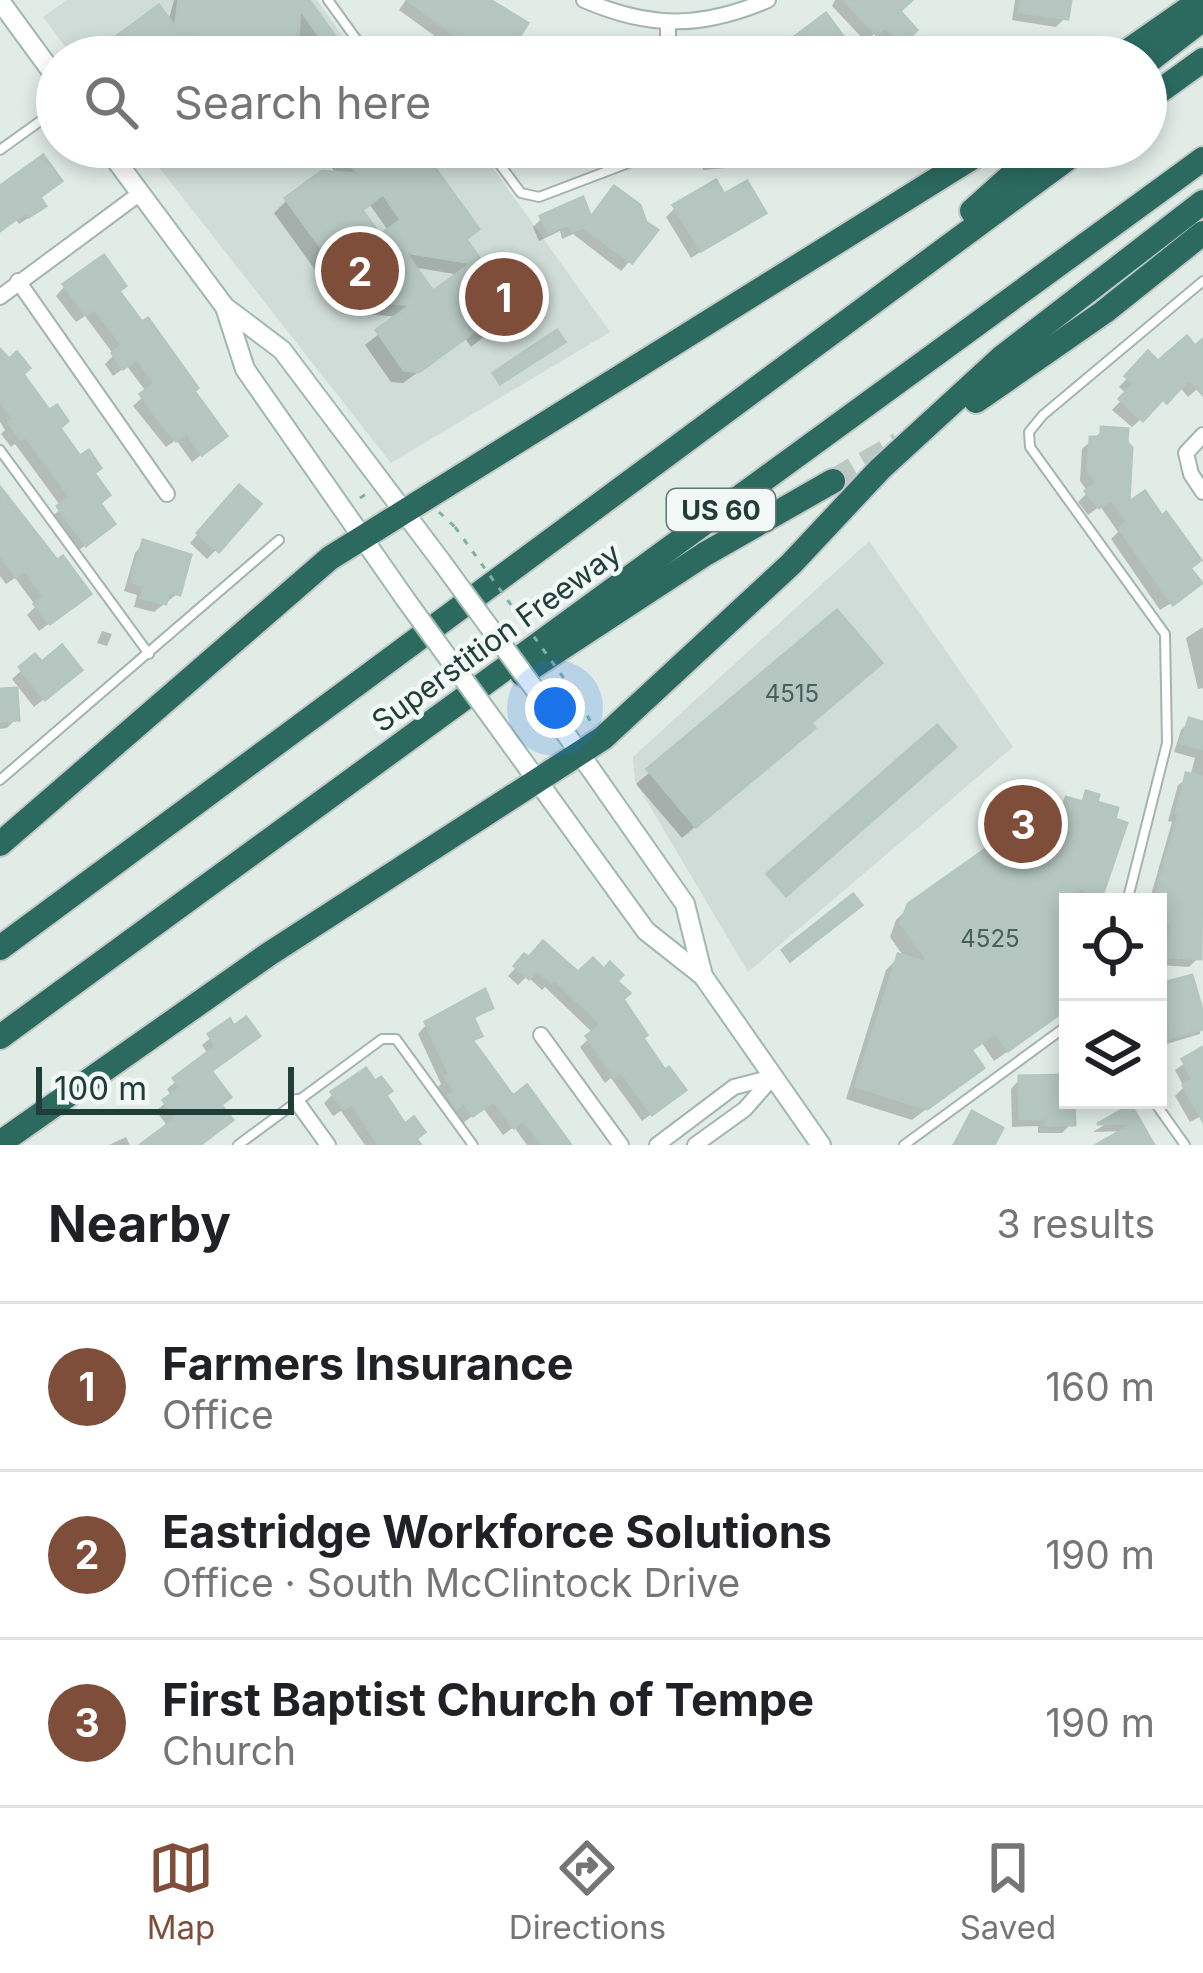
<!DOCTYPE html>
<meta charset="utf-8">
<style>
:root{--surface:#fff;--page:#f6f6f6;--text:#202124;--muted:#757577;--line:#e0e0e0;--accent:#7f4e3a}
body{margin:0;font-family:Inter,sans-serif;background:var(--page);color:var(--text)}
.controls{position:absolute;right:36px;bottom:36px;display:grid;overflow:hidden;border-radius:0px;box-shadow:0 6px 18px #0003}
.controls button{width:108px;height:108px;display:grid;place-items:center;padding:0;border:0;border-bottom:3px solid var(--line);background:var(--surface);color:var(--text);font:60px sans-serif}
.scale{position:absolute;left:36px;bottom:30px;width:258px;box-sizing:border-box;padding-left:12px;border:6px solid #213d37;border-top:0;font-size:33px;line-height:42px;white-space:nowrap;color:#213d37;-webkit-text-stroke:9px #f1f8f5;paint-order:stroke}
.you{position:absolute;left:555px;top:708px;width:42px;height:42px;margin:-30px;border:9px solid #fff;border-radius:50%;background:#1a73e8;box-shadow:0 0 0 18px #1a73e833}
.badge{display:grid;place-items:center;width:78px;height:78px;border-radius:50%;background:var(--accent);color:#fff;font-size:39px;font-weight:700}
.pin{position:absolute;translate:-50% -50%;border:6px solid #fff;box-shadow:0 3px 12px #0006}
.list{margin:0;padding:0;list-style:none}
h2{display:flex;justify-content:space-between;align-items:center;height:156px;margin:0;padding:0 48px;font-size:51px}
h2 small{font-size:39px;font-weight:400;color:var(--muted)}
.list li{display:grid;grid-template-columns:78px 1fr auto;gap:36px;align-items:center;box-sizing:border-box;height:168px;padding:0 48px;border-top:3px solid var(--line)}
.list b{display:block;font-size:45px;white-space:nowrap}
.list p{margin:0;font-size:39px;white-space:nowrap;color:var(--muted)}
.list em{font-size:39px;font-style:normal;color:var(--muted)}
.icon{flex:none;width:66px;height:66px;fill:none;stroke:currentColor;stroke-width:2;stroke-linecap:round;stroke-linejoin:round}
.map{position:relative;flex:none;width:1203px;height:1145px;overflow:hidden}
.search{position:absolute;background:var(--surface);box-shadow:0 6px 18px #0003;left:36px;right:36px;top:36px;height:132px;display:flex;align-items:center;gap:30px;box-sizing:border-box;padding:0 42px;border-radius:66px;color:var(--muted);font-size:45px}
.sheet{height:660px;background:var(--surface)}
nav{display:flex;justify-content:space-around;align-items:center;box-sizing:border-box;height:168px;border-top:3px solid var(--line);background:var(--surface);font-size:33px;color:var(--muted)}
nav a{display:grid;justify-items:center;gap:6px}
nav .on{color:var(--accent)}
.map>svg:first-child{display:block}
.built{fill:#cfdcd7}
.shadow{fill:#0003;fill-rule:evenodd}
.building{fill:#b6c7c1;stroke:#b3c6bf;stroke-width:3;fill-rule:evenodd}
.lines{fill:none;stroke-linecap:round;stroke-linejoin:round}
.motorway-tunnel{stroke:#bbc9c4;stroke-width:24;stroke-dasharray:24 12;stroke-linecap:butt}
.service-casing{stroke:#a4b4af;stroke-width:12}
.minor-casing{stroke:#a4b4af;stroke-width:18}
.secondary-casing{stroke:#9fb8b0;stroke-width:22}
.motorway-casing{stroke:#c1c9c7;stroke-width:28}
.path{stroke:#81b0a3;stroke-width:3;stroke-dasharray:6 9;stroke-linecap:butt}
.service{stroke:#fff;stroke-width:8}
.minor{stroke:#fff;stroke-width:14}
.secondary{stroke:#fff;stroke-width:18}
.motorway{stroke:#2c6a60;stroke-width:24}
.secondary-bridge-casing{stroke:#9fb8b0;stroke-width:22;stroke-linecap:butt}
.path-bridge{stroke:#81b0a3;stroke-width:3;stroke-dasharray:6 9;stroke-linecap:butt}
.secondary-bridge{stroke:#fff;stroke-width:18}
.labels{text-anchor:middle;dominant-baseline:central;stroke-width:9;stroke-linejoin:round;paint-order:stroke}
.number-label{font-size:24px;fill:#46605a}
.shield{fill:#f1f8f5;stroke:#5f7570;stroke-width:3}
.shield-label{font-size:27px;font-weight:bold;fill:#213d37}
.street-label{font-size:30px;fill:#213d37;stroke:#f1f8f5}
</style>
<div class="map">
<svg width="1203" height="1145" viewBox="0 0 1203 1145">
<rect width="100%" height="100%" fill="#e1ece7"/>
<g class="built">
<polygon points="67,0 317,0 358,57 73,57 43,17"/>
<polygon points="143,147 478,147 610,332 391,463"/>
<polygon points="869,541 1013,747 748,972 635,781 633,757"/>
</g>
<g class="shadow">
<polygon points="174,0 306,0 346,57 315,57 296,30 293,57 233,57 187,48 193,57 102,57 115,41 168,22"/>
<polygon points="406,0 471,0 503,57 449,57 454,50 399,10"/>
<polygon points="835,0 897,0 896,11 913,30 891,51 874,34 866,42 832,6"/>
<polygon points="1015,0 1068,0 1065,18 1056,27 1012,20"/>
<polygon points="788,45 852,57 781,57 779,54"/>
<polygon points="761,46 765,57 727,57"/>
<polygon points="548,49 591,51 591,57 541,57"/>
<path d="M356,147H404L478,262L528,302L471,347L465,338L403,383L391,382L365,345L400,317L357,313L328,273L321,278L274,213L287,200L337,175L332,168ZM370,205L389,232L380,239L360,212ZM412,267L460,275L432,295Z"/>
<polygon points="547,147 601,147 601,158 592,167 546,167"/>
<polygon points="701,147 758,147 758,156 749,166 703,170"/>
<polygon points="0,189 37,199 33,215 19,224 15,219 0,230"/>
<polygon points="723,198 762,212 691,258 666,217 675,208"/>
<polygon points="542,218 589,220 630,261 621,271 573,234 562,239 560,231 539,241 533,227"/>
<polygon points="65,286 116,292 191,391 214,445 192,462 176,440 166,447 133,406 147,393 127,366 113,376 105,364 114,355 85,316 76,322 56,296"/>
<polygon points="1203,343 1203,384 1188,397 1179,386 1132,427 1112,410 1127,394 1119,387 1148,356 1158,365"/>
<polygon points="0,354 91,473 102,533 75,553 50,518 62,508 15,444 11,447 1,434 5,430 0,422"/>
<polygon points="1103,430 1126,508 1161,520 1187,569 1189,592 1160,610 1111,539 1118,532 1100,506 1088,515 1078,502 1088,492 1080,481 1082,449"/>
<polygon points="0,492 78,603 39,631 27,615 36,606 15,578 6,584 0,576"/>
<polygon points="230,498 216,550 207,559 190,543"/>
<polygon points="144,543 177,594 154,612 134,607 137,595 124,591 135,553"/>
<polygon points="836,614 808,724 798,740 682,838 636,784"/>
<polygon points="1203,627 1203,688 1198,689 1186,638"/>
<polygon points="102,631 112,634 107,646 97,643"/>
<polygon points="35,658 69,679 34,707 12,679"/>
<polygon points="0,692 16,719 7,728 0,729"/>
<polygon points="1190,721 1203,725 1203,892 1198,958 1189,967 1158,965 1158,902 1149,902 1172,822 1168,821 1178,785 1190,777 1195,758 1174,752 1181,730"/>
<polygon points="1087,794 1093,803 1100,894 1092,902 1069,901 1060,910 1068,921 1068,1009 994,1061 982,1043 969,1052 980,1068 912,1120 846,1099 886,970 902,954 890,937 896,920 910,906 1067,800 1078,804"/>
<polygon points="525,958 578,976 613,981 639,1038 673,1098 642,1121 611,1078 605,1083 580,1047 594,1034 545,987 542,990 527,976 518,985 508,976"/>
<polygon points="1164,986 1203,1010 1200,1034 1160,1046 1158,991"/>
<polygon points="490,1007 472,1021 478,1035 470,1043 512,1100 567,1145 527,1145 514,1127 503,1135 483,1108 463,1123 453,1110 446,1115 441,1108 447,1101 437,1088 441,1084 418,1034 427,1024"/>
<polygon points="229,1023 208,1072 227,1097 169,1128 156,1111 172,1097 167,1089 209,1055 202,1045"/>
<polygon points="1203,1051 1203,1115 1190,1122 1175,1096 1184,1087 1175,1070"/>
<polygon points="1068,1078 1072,1123 1062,1133 1038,1133 1038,1126 1012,1127 1011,1089 1020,1079"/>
<polygon points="333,1094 383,1096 419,1145 365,1145 341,1111 333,1116 324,1103"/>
<polygon points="1130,1109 1148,1141 1126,1131 1093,1132"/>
<polygon points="126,1137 130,1145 109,1145"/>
</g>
<g class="building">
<polygon points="179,0 309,0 350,57 334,57 300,9 297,57 227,57 243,46 181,35 197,57 115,57 110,51 113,39 159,5 175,27"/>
<polygon points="407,0 490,0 528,23 507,57 469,57 455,48 461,39"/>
<polygon points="844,0 912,0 900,11 917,30 902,45 885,27 877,35"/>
<polygon points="1021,0 1071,0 1068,19 1019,12"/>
<polygon points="826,13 858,57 796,57 786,43"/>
<path d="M351,147H408L422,167L430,161L479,229L466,239L480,259L504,263L532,302L485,336L479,328L419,372L404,370L376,330L411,305L370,301L342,262L335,267L285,198L322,171L357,174L343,153ZM383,194L401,220L380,235L362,210ZM405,252L472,263L433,291Z"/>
<polygon points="710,147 764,147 765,157 711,162"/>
<polygon points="43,155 62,181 40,197 46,206 29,217 26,212 0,231 0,186"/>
<polygon points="716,180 724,194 747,181 766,213 701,251 673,205"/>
<polygon points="614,186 640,205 646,222 658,230 632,263 583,227 572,231 569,224 548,233 540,216 583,197 591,217"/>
<polygon points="104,255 126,286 119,291 142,322 148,318 198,388 194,391 227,436 202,455 187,433 176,441 157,418 140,394 155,383 137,359 123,369 112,353 122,345 95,309 86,315 63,284"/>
<polygon points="557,330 565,342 500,384 493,373"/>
<polygon points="1187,336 1195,346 1203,339 1203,395 1189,379 1167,403 1163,399 1143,421 1119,399 1134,383 1125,376 1148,351 1158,361"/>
<polygon points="0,349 9,359 17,352 30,368 23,374 49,410 57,405 68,421 60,428 80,456 89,450 101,468 94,473 110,495 100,503 115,524 86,546 57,506 70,497 26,437 21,440 9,422 13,419 0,401"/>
<polygon points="1101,427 1128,429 1127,442 1132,448 1129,502 1145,491 1162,516 1166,512 1201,560 1190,568 1202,583 1173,605 1119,528 1127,522 1111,499 1099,508 1085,491 1097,483 1088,471 1090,437 1101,437"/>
<polygon points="239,485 261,504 219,552 197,533"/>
<polygon points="0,487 57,560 63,556 91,594 50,624 34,604 44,597 25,571 16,577 0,555"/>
<polygon points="143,540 191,555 180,595 169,592 166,604 141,598 145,586 131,582"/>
<polygon points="837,610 882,663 811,723 815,728 696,827 647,769"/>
<polygon points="62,645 82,670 45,700 19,667 35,654 42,662"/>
<polygon points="17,688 19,720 0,721 0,689"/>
<polygon points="1189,718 1203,722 1203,749 1181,743"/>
<polygon points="937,725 956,747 786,896 767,874"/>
<polygon points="1186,773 1203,777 1201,959 1168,957 1171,923 1158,922 1158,902 1154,902 1179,814 1176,813"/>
<polygon points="1086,791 1099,795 1097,802 1118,808 1115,819 1127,823 1102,896 1079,888 1075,899 1062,908 1068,916 1068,1008 1008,1051 996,1033 971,1050 984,1068 927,1109 856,1086 898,954 930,964 901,923 908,904 1049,804 1062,809 1066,797 1083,802"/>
<polygon points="853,894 862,905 790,961 782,950"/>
<polygon points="543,941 578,972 593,958 604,969 610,962 623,975 617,981 630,993 623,999 647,1035 643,1038 665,1070 669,1067 686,1090 652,1115 621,1072 614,1076 586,1036 602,1025 555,980 552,983 537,970 529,979 514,966 524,954 529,957"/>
<polygon points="1192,975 1203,1013 1203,1029 1169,1038 1158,1001 1165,995 1162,983"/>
<polygon points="485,989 493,1008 473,1017 482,1036 472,1040 513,1096 527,1085 571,1145 543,1145 524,1120 514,1128 494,1101 473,1116 464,1103 457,1108 448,1096 455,1091 445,1077 449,1073 425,1022"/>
<polygon points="246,1017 260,1036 211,1071 231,1097 221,1105 233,1120 200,1145 140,1145 176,1118 163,1100 180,1088 173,1078 216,1046 208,1034 230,1019 234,1026"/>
<polygon points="1203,1047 1203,1121 1183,1085 1193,1079 1182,1059"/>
<polygon points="366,1068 375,1081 381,1077 392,1091 386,1095 405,1124 414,1117 425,1132 416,1139 421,1145 379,1145 352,1104 343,1109 331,1092"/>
<polygon points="1068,1075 1068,1100 1074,1100 1075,1125 1046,1125 1046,1118 1020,1119 1019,1076"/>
<polygon points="1131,1105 1154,1145 1096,1145 1134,1123 1097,1124"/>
<polygon points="972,1111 1003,1128 994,1145 954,1145"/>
</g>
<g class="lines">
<polyline class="motorway-tunnel" points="833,481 899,444"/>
<defs>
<g id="service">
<polyline points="328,0 367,54 386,52 402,42 414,45 423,57"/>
<polyline points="487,147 521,193 539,197 668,148"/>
<polyline points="0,150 57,109"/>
<polyline points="0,450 149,654"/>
<polyline points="0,780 279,540"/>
<polyline points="1127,902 1167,743 1165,634 1030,447 1029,432 1043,415 1203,281"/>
<polyline points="1153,1100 1185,1145"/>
<polyline points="238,1145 382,1039 396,1039 473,1145"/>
<polyline points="904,1145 1068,1025"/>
</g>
<g id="minor">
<path d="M584,0C651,29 702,28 768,0"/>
<polyline points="668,24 668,57"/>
<polyline points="669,147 669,148"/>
<polyline points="18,281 167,494"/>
<polyline points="0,297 139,194"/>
<polyline points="1203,435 1186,453 1191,474 1203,492"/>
<polyline points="541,1035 621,1145"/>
<polyline points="297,1102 328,1145"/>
<polyline points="657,1145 734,1087 773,1077"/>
<polyline points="695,1145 745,1109 772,1078"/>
</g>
<g id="secondary">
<polyline points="0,1 57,79"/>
<polyline points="106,147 225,307 282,350 441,561"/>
<polyline points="225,307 245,369 406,600"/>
<polyline points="536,691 685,904 703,976"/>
<polyline points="502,732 646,931 703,976 821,1145"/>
</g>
<g id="motorway">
<polyline points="1119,57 1201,0"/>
<polyline points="1146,63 1203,19"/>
<polyline points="1146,101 1203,60"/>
<polyline points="972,211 1043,147"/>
<polyline points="976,401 1104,312 1203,233"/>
<polyline points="522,674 705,554 833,481"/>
<polyline points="0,844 330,558 989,147"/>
<polyline points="0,948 1083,147"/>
<polyline points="0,1037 1203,159"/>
<polyline points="0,1143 269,954 603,738 791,564 880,469 1001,358 1203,202"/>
</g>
</defs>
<use href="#service" class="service-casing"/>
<use href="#minor" class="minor-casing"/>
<use href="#secondary" class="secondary-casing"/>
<use href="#motorway" class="motorway-casing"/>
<g class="path">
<polyline points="360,498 369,492"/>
<polyline points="439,512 455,527"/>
<polyline points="581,702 591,723"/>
</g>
<use href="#service" class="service"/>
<use href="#minor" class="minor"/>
<use href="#secondary" class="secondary"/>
<use href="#motorway" class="motorway"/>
<defs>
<g id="secondary-bridge">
<polyline points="441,561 536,691"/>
<polyline points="406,600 502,732"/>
</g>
</defs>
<use href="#secondary-bridge" class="secondary-bridge-casing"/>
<polyline class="path-bridge" points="455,527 581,702"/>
<use href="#secondary-bridge" class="secondary-bridge"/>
</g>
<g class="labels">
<g class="number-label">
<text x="792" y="693">4515</text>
<text x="990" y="938">4525</text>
</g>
<rect class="shield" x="667" y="489" width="108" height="42" rx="9"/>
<g class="shield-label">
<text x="721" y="510">US 60</text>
</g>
<g class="street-label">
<text transform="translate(496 637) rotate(-36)">Superstition Freeway</text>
</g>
</g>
</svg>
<div class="controls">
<button><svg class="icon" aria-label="locate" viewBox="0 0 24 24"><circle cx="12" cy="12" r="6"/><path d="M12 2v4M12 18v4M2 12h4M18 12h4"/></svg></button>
<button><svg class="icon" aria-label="layers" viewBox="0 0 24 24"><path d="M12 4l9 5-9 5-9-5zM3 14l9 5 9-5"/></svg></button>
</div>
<div class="scale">100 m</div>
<div class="you"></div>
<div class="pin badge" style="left:504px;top:297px">1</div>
<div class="pin badge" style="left:360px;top:271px">2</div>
<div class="pin badge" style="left:1023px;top:824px">3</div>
<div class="search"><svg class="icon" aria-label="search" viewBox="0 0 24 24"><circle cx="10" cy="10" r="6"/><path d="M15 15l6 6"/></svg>Search here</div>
</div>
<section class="sheet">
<h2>Nearby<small>3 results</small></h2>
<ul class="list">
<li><span class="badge">1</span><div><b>Farmers Insurance</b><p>Office</p></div><em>160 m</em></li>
<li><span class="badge">2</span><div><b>Eastridge Workforce Solutions</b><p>Office · South McClintock Drive</p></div><em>190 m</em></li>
<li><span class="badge">3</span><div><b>First Baptist Church of Tempe</b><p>Church</p></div><em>190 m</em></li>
</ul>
</section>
<nav>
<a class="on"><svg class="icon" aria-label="map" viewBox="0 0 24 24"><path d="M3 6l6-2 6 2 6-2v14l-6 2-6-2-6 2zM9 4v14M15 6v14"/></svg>Map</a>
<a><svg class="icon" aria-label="directions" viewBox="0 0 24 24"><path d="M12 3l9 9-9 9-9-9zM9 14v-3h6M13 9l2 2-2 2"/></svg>Directions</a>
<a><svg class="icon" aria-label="saved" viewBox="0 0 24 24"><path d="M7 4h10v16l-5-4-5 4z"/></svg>Saved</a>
</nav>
